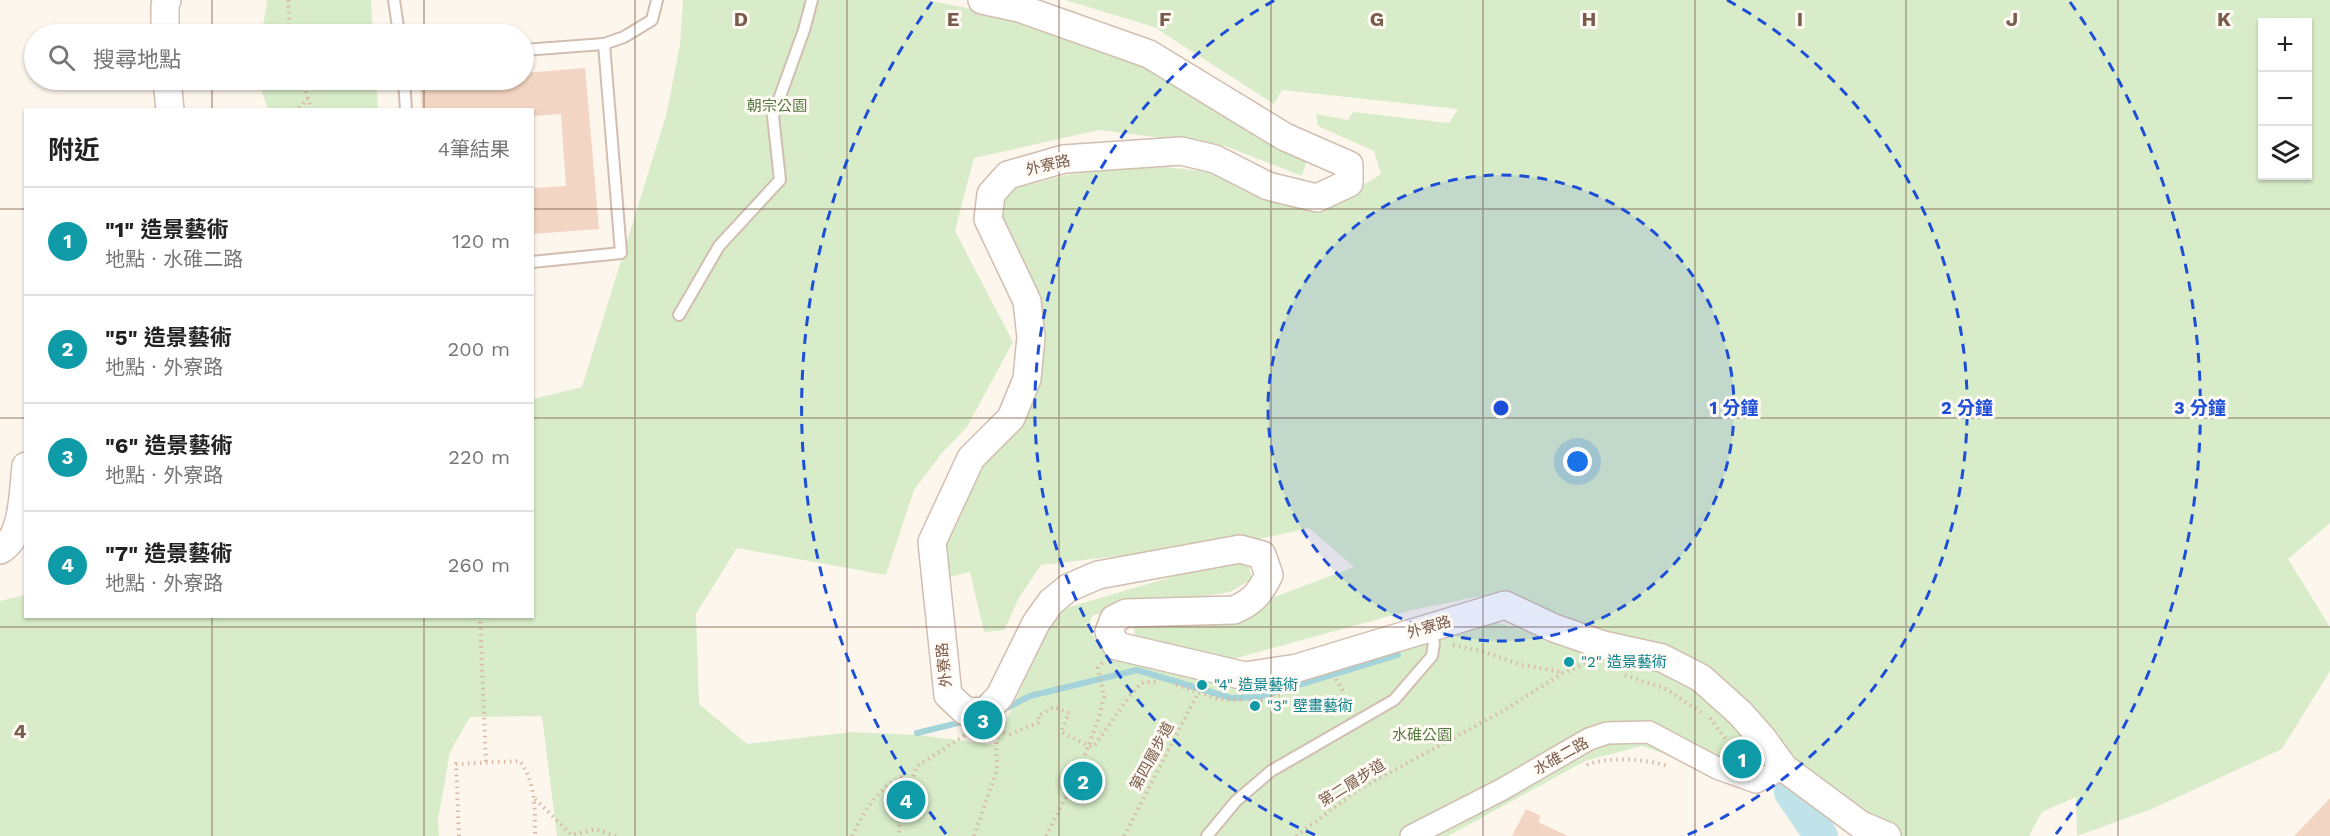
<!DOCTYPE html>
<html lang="zh-TW">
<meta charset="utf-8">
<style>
:root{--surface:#fff;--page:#f6f6f6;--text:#222;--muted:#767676;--line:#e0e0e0;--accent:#d93025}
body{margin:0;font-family:"Work Sans","Noto Sans TC",sans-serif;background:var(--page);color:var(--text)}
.controls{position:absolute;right:18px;top:18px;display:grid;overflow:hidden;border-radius:0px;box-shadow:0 2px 4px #0004}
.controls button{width:54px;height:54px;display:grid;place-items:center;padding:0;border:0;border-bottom:2px solid var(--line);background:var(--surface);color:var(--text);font:30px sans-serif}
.you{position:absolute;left:1578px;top:462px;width:21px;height:21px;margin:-15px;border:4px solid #fff;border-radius:50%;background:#1a73e8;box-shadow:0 0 0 9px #1a73e833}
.badge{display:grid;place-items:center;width:39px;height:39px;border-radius:50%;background:var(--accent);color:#fff;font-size:20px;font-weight:700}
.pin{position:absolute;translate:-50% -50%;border:3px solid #fff;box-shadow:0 2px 6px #0006}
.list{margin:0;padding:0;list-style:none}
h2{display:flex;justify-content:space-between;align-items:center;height:78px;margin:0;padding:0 24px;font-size:26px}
h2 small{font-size:20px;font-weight:400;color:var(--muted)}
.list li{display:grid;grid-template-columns:39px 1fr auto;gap:18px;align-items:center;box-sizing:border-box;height:108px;padding:0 24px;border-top:2px solid var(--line)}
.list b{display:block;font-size:22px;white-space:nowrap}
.list p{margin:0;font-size:20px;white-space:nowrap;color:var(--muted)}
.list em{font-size:20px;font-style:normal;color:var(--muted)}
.icon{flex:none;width:33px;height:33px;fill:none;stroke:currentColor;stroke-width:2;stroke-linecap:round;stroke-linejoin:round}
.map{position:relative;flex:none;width:2330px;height:836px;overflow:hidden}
.search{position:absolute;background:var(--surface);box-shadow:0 2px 4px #0004;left:24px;top:24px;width:510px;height:66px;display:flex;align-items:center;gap:15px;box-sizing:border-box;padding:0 21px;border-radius:33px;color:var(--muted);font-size:22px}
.panel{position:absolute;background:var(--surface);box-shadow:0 2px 4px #0004;left:24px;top:108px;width:510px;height:510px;border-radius:0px}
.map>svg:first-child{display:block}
.green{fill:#d8ecc9;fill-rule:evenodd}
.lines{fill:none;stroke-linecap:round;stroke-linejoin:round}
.stream{stroke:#a5d3da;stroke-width:6}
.river{stroke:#bfe3e8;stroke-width:34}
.building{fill:#f3d5c3}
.service-casing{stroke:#d1beb0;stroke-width:14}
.minor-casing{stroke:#d1beb0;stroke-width:24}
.tertiary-casing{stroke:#d1beb0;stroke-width:30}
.path{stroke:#d9b8a5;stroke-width:4;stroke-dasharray:1.5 4.5;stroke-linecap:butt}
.service{stroke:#fff;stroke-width:10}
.minor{stroke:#fff;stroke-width:21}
.tertiary{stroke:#fff;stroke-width:27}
.grid{fill:none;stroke:#7a5c4d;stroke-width:1.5;stroke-opacity:0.55}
.ring{fill:none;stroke:#1d4ed8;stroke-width:3;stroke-dasharray:10 8}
.culture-dot{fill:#0f9aa8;stroke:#fffaf3;stroke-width:2}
.labels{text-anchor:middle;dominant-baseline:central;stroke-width:6;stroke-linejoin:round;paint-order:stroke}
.park-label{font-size:15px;fill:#537a41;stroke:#fffaf3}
.street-label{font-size:15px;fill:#7a5c4d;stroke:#fffaf3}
.culture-label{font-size:15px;fill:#0d838f;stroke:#fffaf3;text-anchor:start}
.grid-label{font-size:20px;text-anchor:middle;font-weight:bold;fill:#7a5c4d;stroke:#fffaf3;stroke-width:6;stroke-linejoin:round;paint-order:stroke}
.centre{fill:#1d4ed8;stroke:#fffaf3;stroke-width:3}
.ring-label{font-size:18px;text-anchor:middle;font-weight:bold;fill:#1d4ed8;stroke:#fffaf3;stroke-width:6;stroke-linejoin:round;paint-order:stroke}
</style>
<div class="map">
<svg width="2330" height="836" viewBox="0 0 2330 836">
<rect width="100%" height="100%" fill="#fdf6ec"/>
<g class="green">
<polygon points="267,0 371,0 373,34 262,34"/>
<path d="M683,0H927L977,10L1145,61L1307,160L1302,176L1225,146L1099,130L974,158L955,231L1013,342L967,427L942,453L914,490L886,575L737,548L696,614L699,704L747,744L852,732L918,735L995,745L1048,629L1066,608L1192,571L1248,563L1252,579L1230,592L1093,615L1088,626L1101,649L1222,681L1226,689L1385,641L1487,620L1665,669L1719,692L1620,637L1481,596L1412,610L1233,659L1135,637L1133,621L1267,600L1354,567L1309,528L1254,540L1041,565L1020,596L1004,630L984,632L970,572L935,580L957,491L1025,404L1034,324L987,235L996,193L1071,174L1156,166L1210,172L1317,213L1381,174L1374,151L1318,126L1316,114L1348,120L1353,112L1449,123L1458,109L1282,90L1274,104L1154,27L1065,0H2330V523L2288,559L2330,627V671L2282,749L2154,808L2077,836L2076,797L2042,812L2029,836H1883L1775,755L1762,788L1642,746L1585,761L1448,836H557L542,716L470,717L450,752L438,820L439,836H0V601L25,595L26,616H532L533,399L582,387L667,112L680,44ZM2262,22H2308V176H2262Z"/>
<polygon points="258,80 376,80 378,109 268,109"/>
</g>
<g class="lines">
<g class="stream">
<polyline points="1001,711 1030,696 1137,670 1231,698 1259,697 1398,655"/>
<polyline points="917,733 966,721"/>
</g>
<polyline class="river" points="1791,792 1821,836"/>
</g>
<g class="building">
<polygon points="585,68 599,229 532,234 532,188 566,186 561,114 532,116 532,110 422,110 420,81 524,80 524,73"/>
<polygon points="2330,798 2330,836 2294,836 2321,808"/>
<polygon points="1526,809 1541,816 1538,822 1568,836 1512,836"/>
</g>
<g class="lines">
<defs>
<g id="service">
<polyline points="394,0 399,34"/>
<polyline points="524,50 604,44 624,37 652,20 657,0"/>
<polyline points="404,80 406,110"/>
<polyline points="532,262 621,253 604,44"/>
<polyline points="679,315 719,246 780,180 773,116 804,30 812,0"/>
<polyline points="1207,836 1236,801 1271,771 1394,700 1432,656 1434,643 1428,629"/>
</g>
<polyline id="minor" points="1411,836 1501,790 1589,739 1607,733 1649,732 1717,768 1756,782 1784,768"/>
<g id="tertiary">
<path d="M982,0L1019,8L1149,54L1285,137L1349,165V183L1317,198L1268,186L1215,159L1181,151L1064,159L1008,175L991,194L988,219L1027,301L1031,337L1027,379L1011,418L971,458L932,542L948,695L965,711L985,712L1000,696L1036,623L1051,602L1068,588L1098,575L1240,549L1262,555L1269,575C1260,593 1253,602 1234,610L1126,613L1114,619L1109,632L1117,646L1245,676L1297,668L1505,605L1554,628L1603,645L1662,658L1701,678L1740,713L1763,739L1784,768L1861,825L1887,836"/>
<polyline points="165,34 165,5 167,0"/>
<polyline points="167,80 170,110"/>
<path d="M0,550C24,538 23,490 26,466"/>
</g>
</defs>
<use href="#service" class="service-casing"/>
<use href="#minor" class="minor-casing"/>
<use href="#tertiary" class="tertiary-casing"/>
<g class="path">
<polyline points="288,0 290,34"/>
<polyline points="302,80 312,110"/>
<polyline points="299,108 308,98"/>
<polyline points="480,616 486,763"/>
<polyline points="1453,645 1482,651 1522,665 1562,672"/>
<polyline points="1625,675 1666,689 1704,714"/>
<polyline points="1336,679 1343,691"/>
<polyline points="1176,685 1218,699 1241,700"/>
<polyline points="1249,700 1263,700 1280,695"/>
<polyline points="1710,718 1736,753"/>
<polyline points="998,731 1010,734 1040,722 1038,716 1054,707 1069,713 1061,732 1089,746 1094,746 1129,697 1141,683 1160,681"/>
<path d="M1587,765C1608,756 1646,759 1668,766"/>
<polyline points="900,793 907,792 917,766 967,734"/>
<polyline points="535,799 572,835 596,829 616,836"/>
<path d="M459,836L456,764L520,761C536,783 535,810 535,836"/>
<path d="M852,836C863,813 877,789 901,777L899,836"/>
<polyline points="974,836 997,770 996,730"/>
<polyline points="1046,836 1079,771 1099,717 1104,697 1098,668 1103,662"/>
<polyline points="1124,836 1198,693"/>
<polyline points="1296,836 1358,790 1503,711 1563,673 1580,666 1585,662"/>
</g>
<use href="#service" class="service"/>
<use href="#minor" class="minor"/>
<use href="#tertiary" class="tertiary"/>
</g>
<path class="grid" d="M212,0V34M424,0V34M635,0V836M847,0V836M1059,0V836M1271,0V836M1483,0V836M1695,0V836M1906,0V836M2118,0V836M212,80V110M424,80V110M0,209H26M532,209H2330M0,418H26M532,418H2330M212,616V836M424,616V836M0,627H2330"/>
<circle cx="1501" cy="408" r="233" fill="#1d4ed8" fill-opacity=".12"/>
<g class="ring">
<circle cx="1501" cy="408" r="233"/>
<path d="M1315 835A466 466 0 0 1 1275 0M1727 0A466 466 0 0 1 1687 835"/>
<path d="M946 834A699 699 0 0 1 932 2M2070 2A699 699 0 0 1 2056 834"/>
</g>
<g class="culture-dot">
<circle cx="1569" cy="662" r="6"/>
<circle cx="1202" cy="685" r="6"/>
<circle cx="1255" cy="706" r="6"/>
</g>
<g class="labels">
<g class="park-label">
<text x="777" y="106">朝宗公園</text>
<text x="1422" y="735">水碓公園</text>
</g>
<g class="street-label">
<text transform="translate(1048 165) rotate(-13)">外寮路</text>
<text transform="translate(1429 627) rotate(-16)">外寮路</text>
<text transform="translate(944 665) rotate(-96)">外寮路</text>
<text transform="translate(1152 756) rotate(-62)">第四層步道</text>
<text transform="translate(1561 756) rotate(-29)">水碓二路</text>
<text transform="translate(1352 783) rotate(-32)">第二層步道</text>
</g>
<g class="culture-label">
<text x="1581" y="662">"2" 造景藝術</text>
<text x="1214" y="685">"4" 造景藝術</text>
<text x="1267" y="706">"3" 壁畫藝術</text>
</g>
</g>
<g class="grid-label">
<text x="741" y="26">D</text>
<text x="953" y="26">E</text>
<text x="1165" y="26">F</text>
<text x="1377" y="26">G</text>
<text x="1589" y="26">H</text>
<text x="1800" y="26">I</text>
<text x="2012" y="26">J</text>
<text x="2224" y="26">K</text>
<text x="20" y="738">4</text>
</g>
<circle cx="1501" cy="408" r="9" class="centre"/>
<g class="ring-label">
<text x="1734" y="414">1 分鐘</text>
<text x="1967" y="414">2 分鐘</text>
<text x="2200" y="414">3 分鐘</text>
</g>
</svg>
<div class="controls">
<button>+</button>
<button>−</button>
<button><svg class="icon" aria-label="layers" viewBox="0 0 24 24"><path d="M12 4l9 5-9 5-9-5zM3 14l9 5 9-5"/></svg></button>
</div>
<div class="you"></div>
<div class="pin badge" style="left:1742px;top:759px;background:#0f9aa8">1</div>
<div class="pin badge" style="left:1083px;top:781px;background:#0f9aa8">2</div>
<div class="pin badge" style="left:983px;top:720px;background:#0f9aa8">3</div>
<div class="pin badge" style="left:906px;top:800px;background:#0f9aa8">4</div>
<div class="search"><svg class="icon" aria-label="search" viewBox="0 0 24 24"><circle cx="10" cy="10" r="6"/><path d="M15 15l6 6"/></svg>搜尋地點</div>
<section class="panel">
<h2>附近<small>4筆結果</small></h2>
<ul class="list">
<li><span class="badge" style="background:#0f9aa8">1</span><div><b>&quot;1&quot; 造景藝術</b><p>地點 · 水碓二路</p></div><em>120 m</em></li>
<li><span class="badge" style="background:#0f9aa8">2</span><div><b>&quot;5&quot; 造景藝術</b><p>地點 · 外寮路</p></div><em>200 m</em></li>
<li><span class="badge" style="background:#0f9aa8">3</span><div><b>&quot;6&quot; 造景藝術</b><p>地點 · 外寮路</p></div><em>220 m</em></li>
<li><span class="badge" style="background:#0f9aa8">4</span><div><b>&quot;7&quot; 造景藝術</b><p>地點 · 外寮路</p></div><em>260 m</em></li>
</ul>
</section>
</div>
